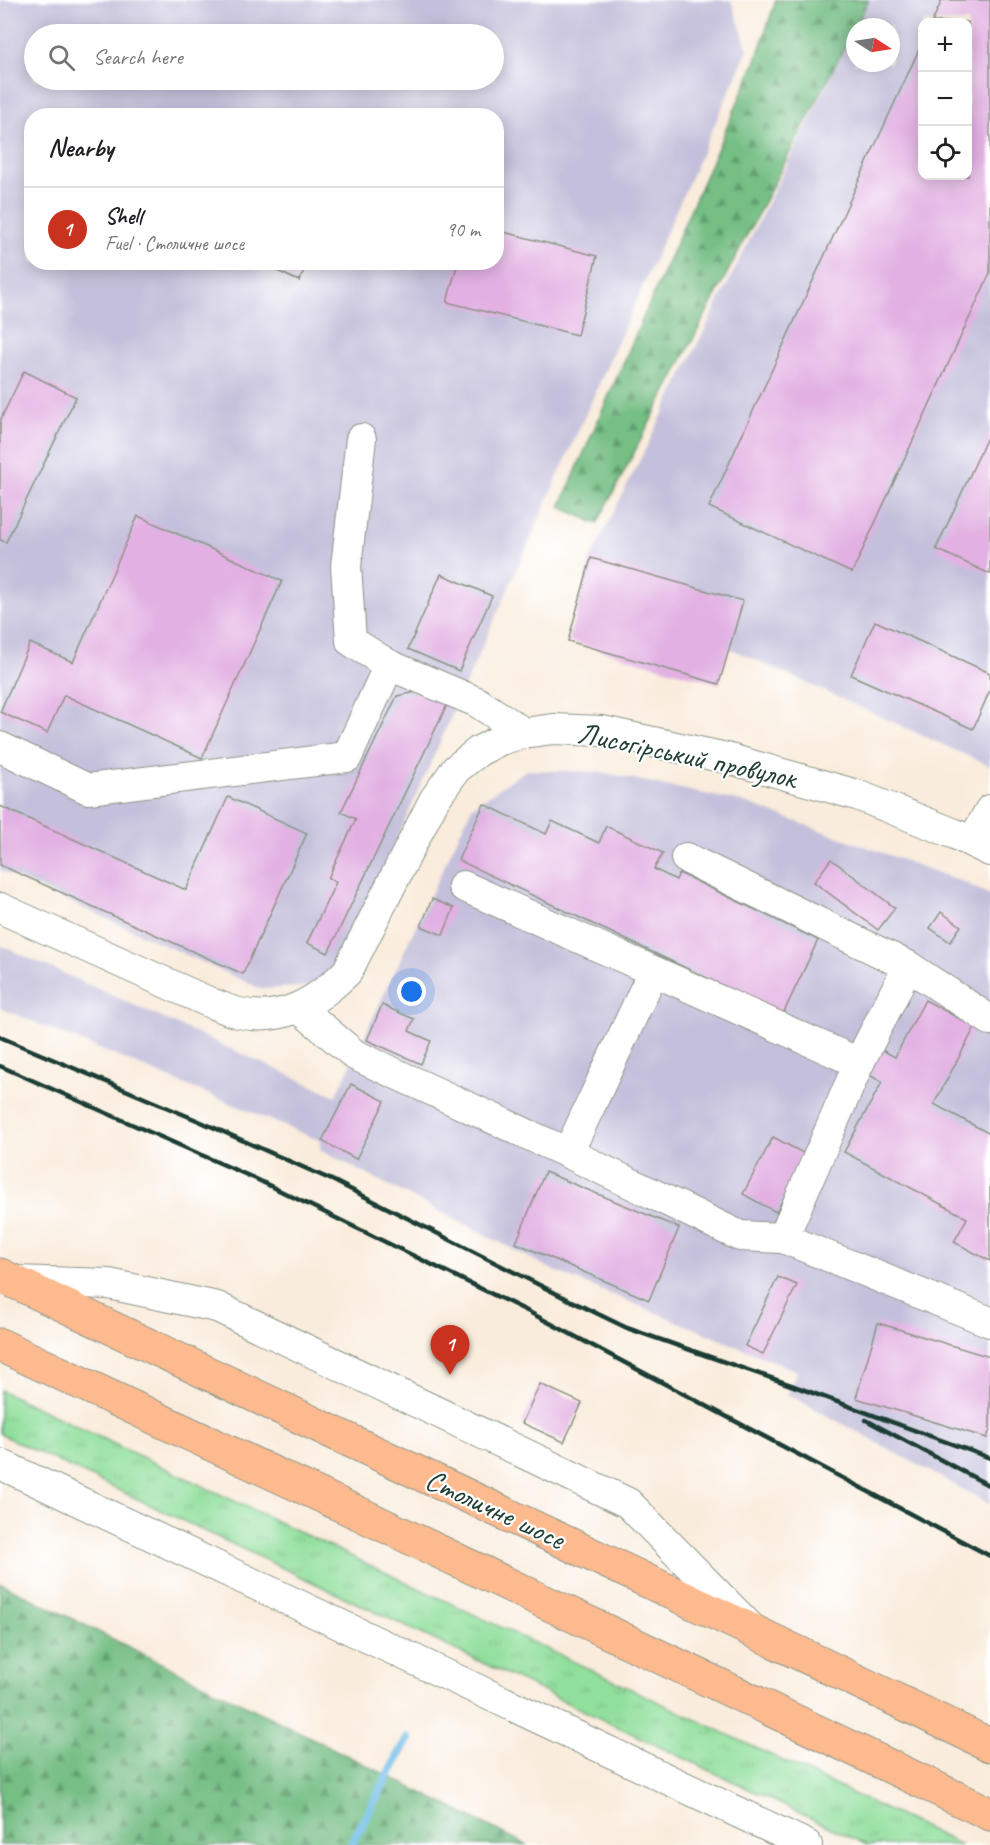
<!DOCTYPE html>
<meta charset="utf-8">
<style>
:root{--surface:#fff;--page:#f2f2f2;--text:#202124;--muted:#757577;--line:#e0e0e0;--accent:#c8321e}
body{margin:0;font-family:Caveat,sans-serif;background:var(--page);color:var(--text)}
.controls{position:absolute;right:18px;top:18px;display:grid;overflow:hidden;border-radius:12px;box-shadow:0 3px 15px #0003}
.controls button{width:54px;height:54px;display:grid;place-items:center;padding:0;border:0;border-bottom:2px solid var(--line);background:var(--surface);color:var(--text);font:30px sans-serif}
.compass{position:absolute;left:846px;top:18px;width:54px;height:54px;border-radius:50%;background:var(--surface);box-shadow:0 3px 15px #0003;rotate:102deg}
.you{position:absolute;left:412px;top:992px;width:21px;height:21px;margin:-15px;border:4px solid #fff;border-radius:50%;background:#1a73e8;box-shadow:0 0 0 9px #1a73e833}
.badge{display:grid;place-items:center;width:39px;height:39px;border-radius:50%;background:var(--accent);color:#fff;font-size:20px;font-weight:700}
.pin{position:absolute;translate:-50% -50px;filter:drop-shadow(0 2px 3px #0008)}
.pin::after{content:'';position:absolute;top:32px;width:21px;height:18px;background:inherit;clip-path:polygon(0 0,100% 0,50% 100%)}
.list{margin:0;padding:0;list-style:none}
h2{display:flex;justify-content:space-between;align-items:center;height:78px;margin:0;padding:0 24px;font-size:26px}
h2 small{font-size:20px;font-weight:400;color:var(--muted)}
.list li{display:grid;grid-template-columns:39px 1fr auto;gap:18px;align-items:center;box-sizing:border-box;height:84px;padding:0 24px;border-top:2px solid var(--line)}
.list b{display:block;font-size:22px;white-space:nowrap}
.list p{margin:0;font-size:20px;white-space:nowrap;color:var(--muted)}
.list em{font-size:20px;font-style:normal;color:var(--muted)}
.icon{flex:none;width:33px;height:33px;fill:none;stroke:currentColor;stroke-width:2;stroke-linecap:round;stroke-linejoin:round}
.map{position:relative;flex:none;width:990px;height:1845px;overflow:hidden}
.search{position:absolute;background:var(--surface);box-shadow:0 3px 15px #0003;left:24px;top:24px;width:480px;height:66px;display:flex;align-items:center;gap:15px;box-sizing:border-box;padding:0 21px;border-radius:33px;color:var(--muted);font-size:22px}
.panel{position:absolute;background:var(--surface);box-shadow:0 3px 15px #0003;left:24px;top:108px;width:480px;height:162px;border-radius:24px}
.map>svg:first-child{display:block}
.industrial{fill:#c4c0db;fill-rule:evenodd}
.grass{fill:url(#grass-tufts);stroke:#588e68;stroke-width:1.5}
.forest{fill:url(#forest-firs);stroke:#4a7e5c;stroke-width:1.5}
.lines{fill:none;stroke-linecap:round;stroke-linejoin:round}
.stream{stroke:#6fbee9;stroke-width:9}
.building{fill:#e2b0e2}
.minor-casing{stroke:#8c9488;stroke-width:32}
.highway-casing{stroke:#8c9488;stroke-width:35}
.minor{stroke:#fff;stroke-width:30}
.highway{stroke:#fcba8e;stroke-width:33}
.rail{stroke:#1f3d34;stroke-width:4.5}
.labels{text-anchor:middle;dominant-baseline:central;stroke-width:4.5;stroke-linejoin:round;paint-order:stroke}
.street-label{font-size:30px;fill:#1f3d34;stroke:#fff}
</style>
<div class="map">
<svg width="990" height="1845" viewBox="0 0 990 1845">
<defs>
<pattern id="grass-tufts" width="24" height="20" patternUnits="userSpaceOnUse" patternTransform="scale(1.5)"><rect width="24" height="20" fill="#91df9d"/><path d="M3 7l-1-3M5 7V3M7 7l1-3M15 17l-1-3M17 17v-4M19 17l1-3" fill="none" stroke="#7dc088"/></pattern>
<pattern id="forest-firs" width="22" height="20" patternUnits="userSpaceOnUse" patternTransform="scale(1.5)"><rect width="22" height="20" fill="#74be84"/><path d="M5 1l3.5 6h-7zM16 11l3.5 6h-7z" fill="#5f9c6d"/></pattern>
</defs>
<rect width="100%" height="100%" fill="#fff"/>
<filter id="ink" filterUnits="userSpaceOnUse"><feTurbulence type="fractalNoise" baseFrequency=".0167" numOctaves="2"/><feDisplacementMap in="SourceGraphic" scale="12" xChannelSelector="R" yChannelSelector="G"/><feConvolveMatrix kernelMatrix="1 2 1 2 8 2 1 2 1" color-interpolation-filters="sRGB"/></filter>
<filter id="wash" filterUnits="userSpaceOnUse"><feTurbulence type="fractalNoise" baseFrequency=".008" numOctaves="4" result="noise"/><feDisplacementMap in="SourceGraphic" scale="24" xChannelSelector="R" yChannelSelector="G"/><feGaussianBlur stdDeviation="1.35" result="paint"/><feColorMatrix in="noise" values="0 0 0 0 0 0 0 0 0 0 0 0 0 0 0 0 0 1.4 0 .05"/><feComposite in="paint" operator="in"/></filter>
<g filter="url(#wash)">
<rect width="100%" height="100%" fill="#f9ecdc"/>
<g class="industrial">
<path d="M0,0H731L748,49L332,985L261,989L0,870ZM34,34H494V80H34ZM32,116H496V262H32Z"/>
<path d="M869,0H990V766L729,648L591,558L855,28V63H891V27H856ZM922,22H968V176H922Z"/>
<polygon points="526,770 601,772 742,802 961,881 990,895 990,1504 787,1394 797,1371 555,1271 320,1150 321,1141 0,1008 0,945 336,1096 472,807"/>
</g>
<polygon class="grass" points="0,1390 961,1845 867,1845 0,1434"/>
<g class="forest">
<polygon points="776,0 869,0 597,524 560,507 755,63"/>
<polygon points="0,1583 527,1845 0,1845"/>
</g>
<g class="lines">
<polyline class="stream" points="351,1845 408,1738"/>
</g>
<g id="blocks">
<g class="building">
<polygon points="942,0 990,0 990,273 852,573 709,507 922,43 922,176 968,176 968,22 932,22"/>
<polygon points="496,230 597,256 577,335 447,302 458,262 496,262"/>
<polygon points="278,262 308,262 299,281 275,270"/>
<polygon points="24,371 76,397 6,542 0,540 0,421"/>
<polygon points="990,431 990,574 936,549"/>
<polygon points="138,516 282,581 202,758 64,695 47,733 0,712 30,643 73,662"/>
<polygon points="591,558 743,601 719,684 568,641"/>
<polygon points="441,574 492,596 459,671 408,649"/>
<polygon points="875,621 990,673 990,690 973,729 851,675"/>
<polygon points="421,691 448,703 328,953 307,943 336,882 328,878 356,819 341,812 397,696"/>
<polygon points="228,797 307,833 243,974 0,865 0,806 186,890"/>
<polygon points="484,804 546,834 552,821 599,843 606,826 663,853 654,869 676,880 679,873 818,940 783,1014 458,860"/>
<polygon points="831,859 895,908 878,930 814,882"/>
<polygon points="432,899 454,908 443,935 421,926"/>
<polygon points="941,912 961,926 950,942 930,928"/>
<polygon points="925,1000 975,1027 934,1104 990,1134 990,1261 954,1242 967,1218 844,1152 882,1082 869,1075 882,1050 895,1057"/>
<polygon points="382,1005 414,1019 409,1031 431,1041 421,1064 367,1040"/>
<polygon points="351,1084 385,1101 356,1159 322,1141"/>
<polygon points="773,1137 807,1155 776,1212 743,1194"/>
<polygon points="545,1172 679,1228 649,1300 516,1243"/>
<polygon points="778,1277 797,1285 763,1354 745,1346"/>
<polygon points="878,1323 990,1357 990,1429 987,1438 856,1398"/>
<polygon points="540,1384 582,1403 564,1442 522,1423"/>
</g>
</g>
</g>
<g filter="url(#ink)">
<use href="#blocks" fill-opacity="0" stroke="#8c9488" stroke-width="1.5"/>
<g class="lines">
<defs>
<g id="minor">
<polyline points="361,439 346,566 351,641 389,665 477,702 524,733"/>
<polyline points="0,747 88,789 347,757 389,665"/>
<polyline points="972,842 990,810"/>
<polyline points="686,858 908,966 859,1063 783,1238"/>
<polyline points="463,886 859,1063"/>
<path d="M0,908L213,1004C222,1007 230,1011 239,1013C284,1023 317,1001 347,972L434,800L456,769L479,751L500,740L524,733L553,729L602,731L726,758L857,795L955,834L990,851"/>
<polyline points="908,966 990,1020"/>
<polyline points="299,1008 355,1055 568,1153 740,1236 783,1238 990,1322"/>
<polyline points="568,1153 653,972"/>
<polyline points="14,1281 109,1284 217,1307 628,1503 749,1626"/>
<polyline points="0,1464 807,1845"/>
</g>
<g id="highway">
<polyline points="0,1275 753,1631 990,1745"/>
<polyline points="0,1345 358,1513 990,1814"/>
</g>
</defs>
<use href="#minor" class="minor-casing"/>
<use href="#highway" class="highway-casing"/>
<use href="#minor" class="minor"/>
<use href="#highway" class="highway"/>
<g class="rail">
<polyline points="0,1037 199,1121 334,1181 563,1297 627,1328 791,1385 990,1458"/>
<polyline points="0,1066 256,1179 529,1312 990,1556"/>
<polyline points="866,1420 990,1486"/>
</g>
</g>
</g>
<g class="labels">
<g class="street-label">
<text transform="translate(687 755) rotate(12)">Лисогірський провулок</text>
<text transform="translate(495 1509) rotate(25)">Столичне шосе</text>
</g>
</g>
</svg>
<div class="controls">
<button>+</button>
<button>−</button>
<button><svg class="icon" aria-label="locate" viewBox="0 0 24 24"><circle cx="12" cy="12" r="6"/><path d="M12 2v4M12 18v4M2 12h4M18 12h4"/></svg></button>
</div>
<svg class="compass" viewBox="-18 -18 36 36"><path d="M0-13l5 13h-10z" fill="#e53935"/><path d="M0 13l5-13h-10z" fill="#757577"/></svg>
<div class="you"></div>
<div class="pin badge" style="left:450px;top:1375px">1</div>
<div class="search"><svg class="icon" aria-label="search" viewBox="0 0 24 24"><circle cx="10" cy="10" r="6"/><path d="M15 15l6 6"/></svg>Search here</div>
<section class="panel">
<h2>Nearby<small></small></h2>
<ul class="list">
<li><span class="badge">1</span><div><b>Shell</b><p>Fuel · Столичне шосе</p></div><em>90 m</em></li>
</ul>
</section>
</div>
